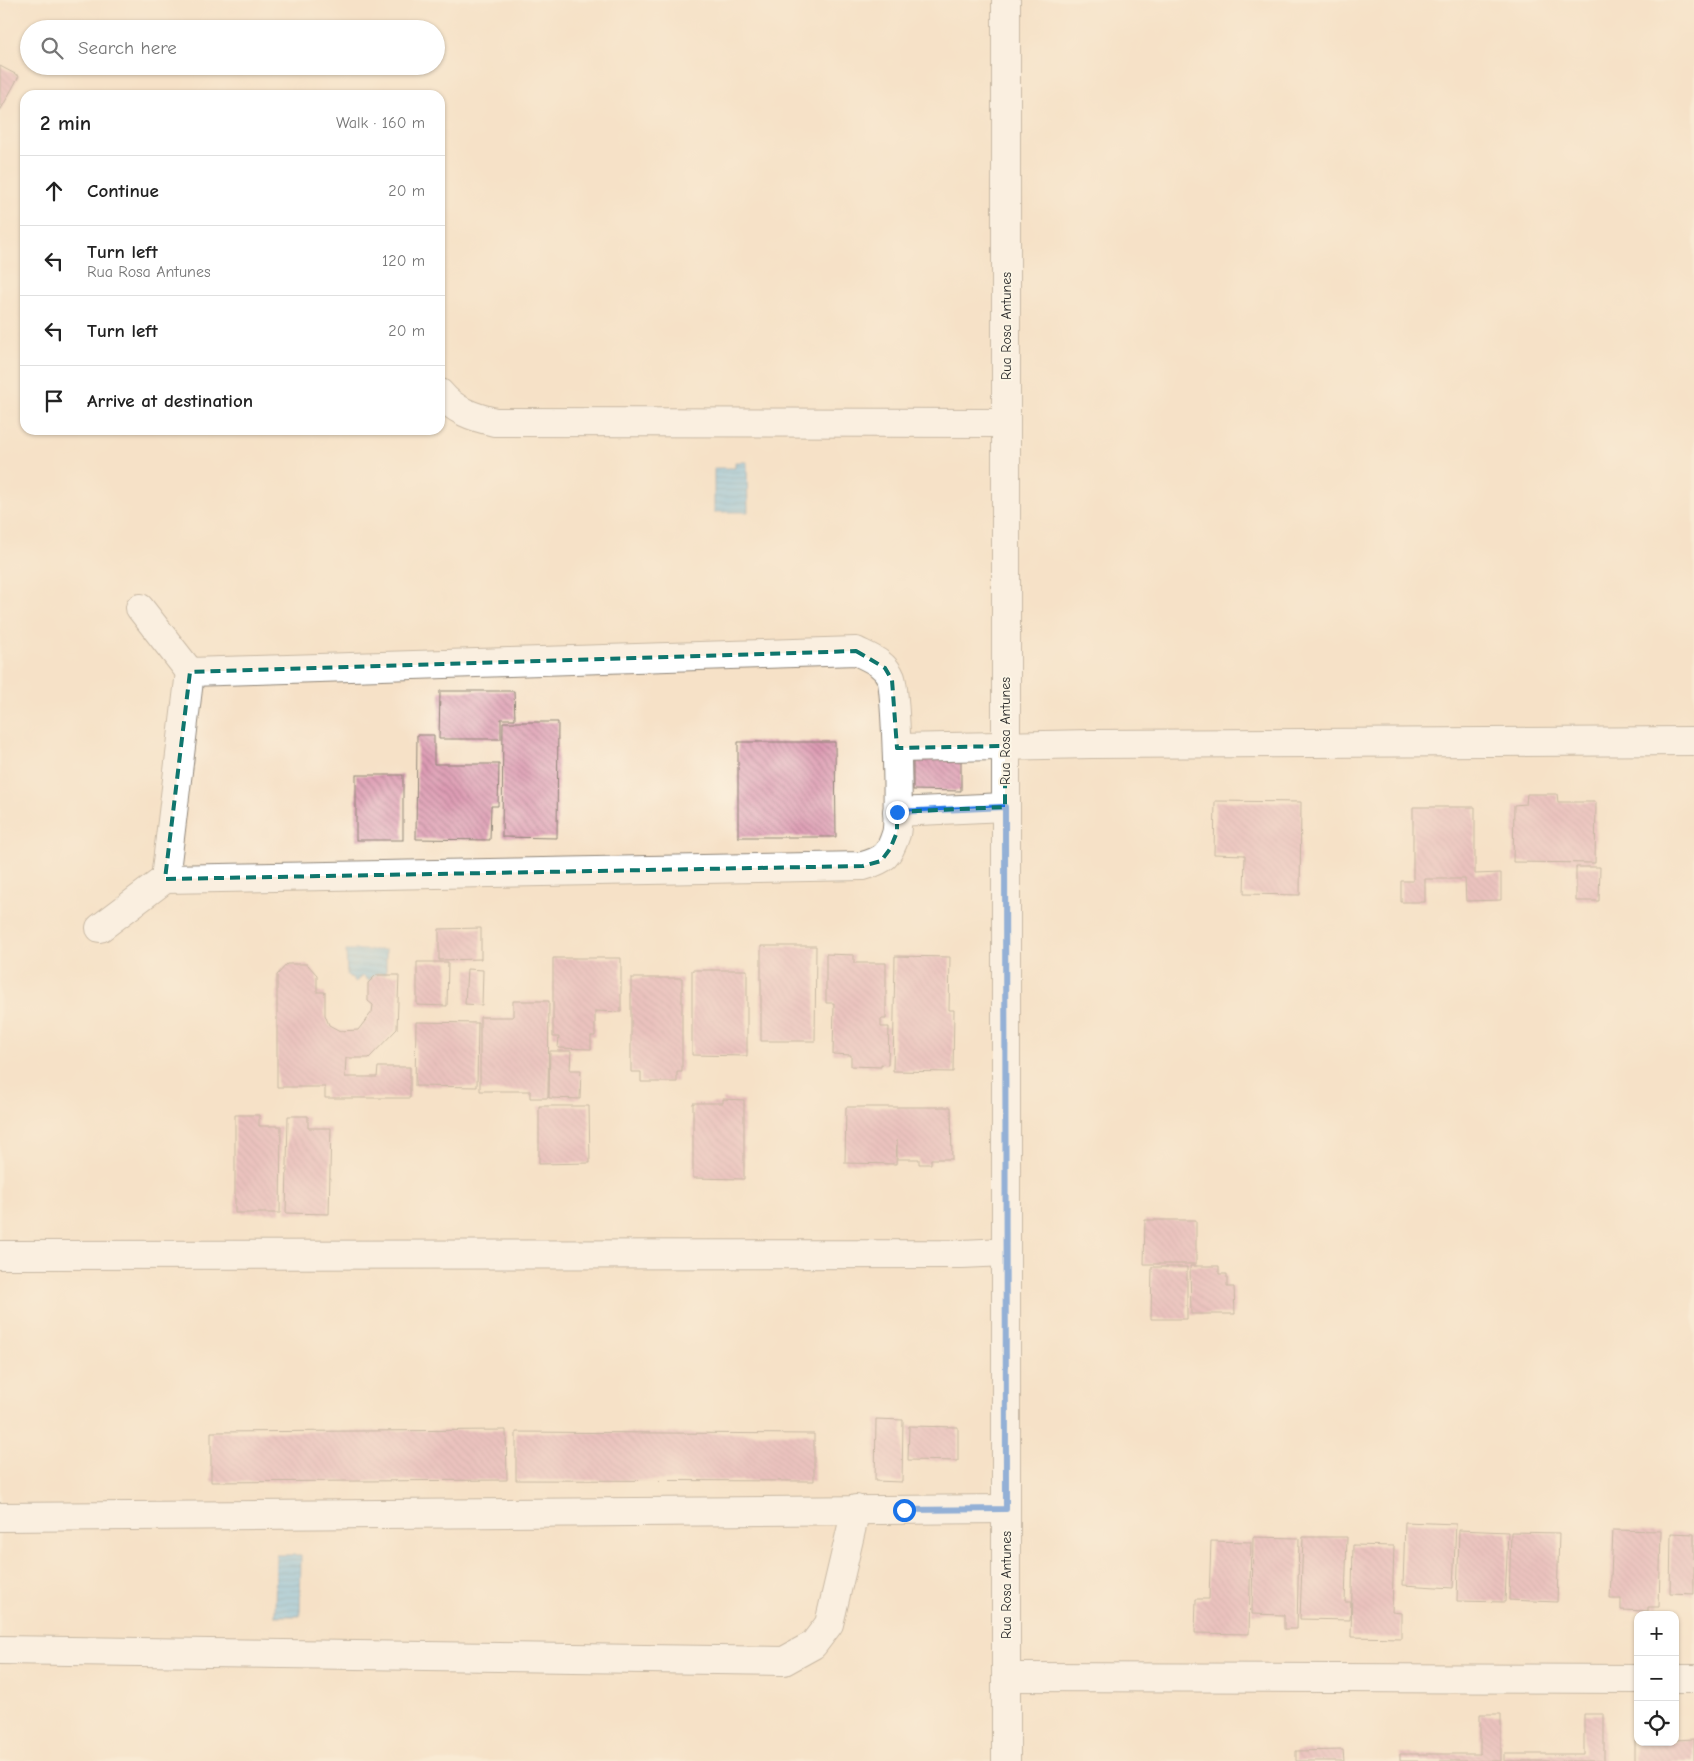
<!DOCTYPE html>
<meta charset="utf-8">
<style>
:root{--surface:#fff;--page:#f6f6f6;--text:#222;--muted:#767676;--line:#e0e0e0}
body{margin:0;font-family:"Comic Neue",sans-serif;background:var(--page);color:var(--text)}
.controls{position:absolute;right:15px;bottom:15px;display:grid;overflow:hidden;border-radius:10px;box-shadow:0 1px 4px #0004}
.controls button{width:45px;height:45px;display:grid;place-items:center;padding:0;border:0;border-bottom:1px solid var(--line);background:var(--surface);color:var(--text);font:25px sans-serif}
.stop{position:absolute;width:15px;height:15px;margin:-11px;border:4px solid #1a73e8;border-radius:50%;background:#fff}
.stop.end{background:#1a73e8;border-color:#fff;box-shadow:0 1px 5px #0008}
.list{margin:0;padding:0;list-style:none}
h2{display:flex;justify-content:space-between;align-items:center;height:65px;margin:0;padding:0 20px;font-size:21px}
h2 small{font-size:16px;font-weight:400;color:var(--muted)}
.list li{display:grid;grid-template-columns:32px 1fr auto;gap:15px;align-items:center;box-sizing:border-box;height:70px;padding:0 20px;border-top:1px solid var(--line)}
.list b{display:block;font-size:19px;white-space:nowrap}
.list p{margin:0;font-size:16px;white-space:nowrap;color:var(--muted)}
.list em{font-size:16px;font-style:normal;color:var(--muted)}
.icon{flex:none;width:28px;height:28px;fill:none;stroke:currentColor;stroke-width:2;stroke-linecap:round;stroke-linejoin:round}
.map{position:relative;flex:none;width:1694px;height:1761px;overflow:hidden}
.search{position:absolute;background:var(--surface);box-shadow:0 1px 4px #0004;left:20px;top:20px;width:425px;height:55px;display:flex;align-items:center;gap:12px;box-sizing:border-box;padding:0 18px;border-radius:28px;color:var(--muted);font-size:19px}
.panel{position:absolute;background:var(--surface);box-shadow:0 1px 4px #0004;left:20px;top:90px;width:425px;height:345px;border-radius:15px}
.map>svg:first-child{display:block}
.water{fill:url(#water-rules);stroke:#4c748a}
.building{fill:url(#building-back-hatch)}
.lines{fill:none;stroke-linecap:round;stroke-linejoin:round}
.minor-casing{stroke:#908679;stroke-width:30}
.minor{stroke:#fff;stroke-width:28}
.route{stroke:#1a73e8;stroke-width:6}
.marked{fill:none;stroke:#0f766e;stroke-width:4;stroke-dasharray:10 6;stroke-linejoin:round}
.labels{text-anchor:middle;dominant-baseline:central;stroke-width:4;stroke-linejoin:round;paint-order:stroke}
.street-label{font-size:14px;fill:#2b2b2b;stroke:#fcf5e5}
</style>
<div class="map">
<svg width="1694" height="1761" viewBox="0 0 1694 1761">
<defs>
<pattern id="water-rules" width="6" height="5" patternUnits="userSpaceOnUse" patternTransform="scale(1.25)"><rect width="6" height="5" fill="#6ebde8"/><path d="M0 2.5h6" fill="none" stroke="#5b9abc"/></pattern>
<pattern id="building-back-hatch" width="6" height="6" patternUnits="userSpaceOnUse" patternTransform="scale(1.25)"><rect width="6" height="6" fill="#dd9bb4"/><path d="M-1 5l2 2M0 0l6 6M5-1l2 2" fill="none" stroke="#b37f93"/></pattern>
</defs>
<rect width="100%" height="100%" fill="#fcf5e5"/>
<filter id="ink" filterUnits="userSpaceOnUse"><feTurbulence type="fractalNoise" baseFrequency=".02" numOctaves="2"/><feDisplacementMap in="SourceGraphic" scale="10" xChannelSelector="R" yChannelSelector="G"/><feConvolveMatrix kernelMatrix="1 2 1 2 8 2 1 2 1" color-interpolation-filters="sRGB"/></filter>
<filter id="wash" filterUnits="userSpaceOnUse"><feTurbulence type="fractalNoise" baseFrequency=".0096" numOctaves="4" result="noise"/><feDisplacementMap in="SourceGraphic" scale="20" xChannelSelector="R" yChannelSelector="G"/><feGaussianBlur stdDeviation="1.12" result="paint"/><feColorMatrix in="noise" values="0 0 0 0 0 0 0 0 0 0 0 0 0 0 0 0 0 1.4 0 .05"/><feComposite in="paint" operator="in"/></filter>
<g filter="url(#wash)">
<rect width="100%" height="100%" fill="#f6e1c7"/>
<g class="water">
<polygon points="735,462 747,462 748,512 714,512 714,468 735,468"/>
<polygon points="346,950 386,950 386,973 375,974 369,981 362,975 356,982 347,975"/>
<polygon points="276,1555 301,1555 300,1616 275,1616"/>
</g>
<g id="blocks">
<g class="building">
<polygon points="0,66 19,76 0,111"/>
<polygon points="440,691 514,691 515,719 501,719 501,739 439,739"/>
<polygon points="503,722 558,722 557,838 502,837"/>
<polygon points="417,735 434,735 434,764 499,764 498,806 491,806 490,840 416,839"/>
<polygon points="738,742 835,742 836,837 738,837"/>
<polygon points="913,756 961,756 961,791 913,790"/>
<rect x="356" y="775" width="47" height="65"/>
<polygon points="1527,794 1557,794 1558,802 1596,802 1595,863 1513,862 1514,805 1526,804"/>
<polygon points="1215,801 1301,802 1300,895 1244,894 1245,855 1214,854"/>
<polygon points="1413,807 1475,807 1475,874 1501,873 1501,900 1466,901 1465,879 1425,879 1425,902 1401,902 1401,881 1413,881"/>
<polygon points="1576,867 1600,867 1599,901 1576,901"/>
<polygon points="481,928 481,959 439,960 439,929"/>
<polygon points="761,946 816,946 815,1041 761,1041"/>
<polygon points="826,954 854,955 854,963 886,963 886,1019 881,1019 881,1027 889,1027 888,1065 881,1064 881,1067 851,1066 851,1055 833,1054 834,1003 826,1003"/>
<polygon points="895,956 950,957 949,1010 954,1010 953,1072 893,1071"/>
<polygon points="553,958 621,958 621,1012 595,1011 595,1036 591,1036 591,1049 558,1048 559,1037 553,1037"/>
<polygon points="417,962 448,962 447,1006 417,1005"/>
<polygon points="287,964 307,964 317,975 317,992 325,992 325,1015 329,1025 340,1031 358,1030 372,1012 373,1005 368,1001 368,983 376,975 399,975 397,1029 369,1058 346,1058 345,1077 377,1077 378,1067 410,1067 410,1098 325,1098 325,1087 277,1087 277,975"/>
<polygon points="467,969 483,970 482,1005 465,1004"/>
<polygon points="692,970 747,970 747,1056 692,1055"/>
<polygon points="631,978 682,978 682,1072 677,1072 677,1082 641,1082 641,1072 631,1072"/>
<polygon points="513,1001 549,1001 548,1098 530,1098 530,1091 480,1091 480,1017 513,1017"/>
<polygon points="416,1022 478,1023 477,1087 415,1086"/>
<polygon points="550,1051 571,1051 570,1070 581,1070 580,1099 549,1098"/>
<polygon points="723,1099 744,1100 744,1179 693,1178 693,1103 723,1103"/>
<polygon points="539,1106 589,1106 590,1163 539,1164"/>
<polygon points="846,1107 951,1107 952,1159 931,1159 931,1164 919,1164 919,1159 897,1159 897,1140 896,1164 845,1163"/>
<polygon points="235,1115 259,1115 259,1126 281,1126 280,1213 235,1213"/>
<polygon points="288,1116 308,1116 308,1128 331,1128 329,1214 286,1213"/>
<polygon points="1145,1220 1196,1220 1196,1264 1144,1264"/>
<polygon points="1190,1266 1219,1266 1219,1274 1227,1274 1227,1287 1234,1287 1235,1314 1191,1314"/>
<polygon points="1152,1267 1187,1267 1187,1319 1151,1319"/>
<polygon points="876,1419 903,1420 902,1482 875,1481"/>
<polygon points="909,1426 958,1427 958,1461 908,1460"/>
<polygon points="506,1430 507,1480 211,1482 211,1432"/>
<polygon points="516,1432 814,1434 814,1481 516,1480"/>
<polygon points="1405,1522 1456,1524 1453,1588 1403,1585"/>
<polygon points="1459,1530 1508,1532 1505,1602 1457,1601"/>
<polygon points="1613,1530 1661,1531 1659,1607 1648,1607 1648,1611 1621,1610 1621,1599 1610,1599"/>
<polygon points="1511,1532 1559,1533 1557,1602 1509,1600"/>
<polygon points="1671,1533 1694,1534 1694,1594 1670,1593"/>
<polygon points="1253,1537 1299,1538 1297,1629 1284,1629 1284,1615 1252,1614"/>
<polygon points="1303,1537 1347,1537 1345,1602 1351,1602 1350,1620 1300,1619"/>
<polygon points="1211,1541 1251,1542 1249,1634 1195,1633 1196,1599 1209,1599"/>
<polygon points="1353,1545 1394,1546 1392,1612 1401,1613 1401,1638 1351,1637"/>
<polygon points="1480,1714 1501,1714 1501,1761 1400,1761 1400,1754 1480,1754"/>
<polygon points="1584,1714 1604,1714 1604,1761 1504,1761 1504,1754 1584,1754"/>
<polygon points="1694,1739 1694,1761 1635,1761 1635,1740 1638,1742 1675,1742 1675,1740"/>
<polygon points="1343,1750 1344,1761 1296,1761 1296,1751"/>
</g>
</g>
</g>
<g filter="url(#ink)">
<use href="#blocks" fill-opacity="0" stroke="#908679" stroke-width="1"/>
<g class="lines">
<defs>
<g id="minor">
<polyline points="1006,0 1006,1761"/>
<path d="M440,393C455,411 473,417 495,422L1006,423"/>
<polyline points="897,748 1091,744 1694,741"/>
<polyline points="897,812 1005,807"/>
<polyline points="165,879 190,672"/>
<path d="M100,928L165,879L863,866C884,860 889,856 896,834C900,822 896,691 891,678C885,663 870,658 856,651L190,672L140,608"/>
<polyline points="0,1255 962,1254 1005,1252"/>
<polyline points="0,1517 1006,1509"/>
<polyline points="0,1650 784,1661 813,1645 829,1624 856,1509"/>
<polyline points="1006,1677 1638,1679"/>
<polyline points="1675,1679 1694,1679"/>
</g>
</defs>
<use href="#minor" class="minor-casing"/>
<use href="#minor" class="minor"/>
</g>
</g>
<g class="lines" filter="url(#ink)">
<polyline class="route" points="897,812 1005,807 1006,1509 904,1510"/>
</g>
<path d="M0 0H1694V1761H0ZM856,651L885,668L892,680L897,748L1005,746V807L897,812V832L890,849L881,861L863,866L165,879L190,672Z" fill="#f6e1c7" fill-opacity=".55" fill-rule="evenodd"/>
<path class="marked" d="M856,651L885,668L892,680L897,748L1005,746V807L897,812V832L890,849L881,861L863,866L165,879L190,672Z"/>
<g class="labels">
<g class="street-label">
<text transform="translate(1006 326) rotate(-90)">Rua Rosa Antunes</text>
<text transform="translate(1005 731) rotate(-90)">Rua Rosa Antunes</text>
<text transform="translate(1006 1585) rotate(-90)">Rua Rosa Antunes</text>
</g>
</g>
</svg>
<div class="controls">
<button>+</button>
<button>−</button>
<button><svg class="icon" aria-label="locate" viewBox="0 0 24 24"><circle cx="12" cy="12" r="6"/><path d="M12 2v4M12 18v4M2 12h4M18 12h4"/></svg></button>
</div>
<div class="stop" style="left:904px;top:1510px"></div>
<div class="stop end" style="left:897px;top:812px"></div>
<div class="search"><svg class="icon" aria-label="search" viewBox="0 0 24 24"><circle cx="10" cy="10" r="6"/><path d="M15 15l6 6"/></svg>Search here</div>
<section class="panel">
<h2>2 min<small>Walk · 160 m</small></h2>
<ul class="list">
<li><svg class="icon" aria-label="ahead" viewBox="0 0 24 24"><path d="M12 20V5M6 11l6-6 6 6"/></svg><div><b>Continue</b></div><em>20 m</em></li>
<li><svg class="icon" aria-label="left" viewBox="0 0 24 24"><path d="M17 20v-9H6M10 6l-5 5 5 5"/></svg><div><b>Turn left</b><p>Rua Rosa Antunes</p></div><em>120 m</em></li>
<li><svg class="icon" aria-label="left" viewBox="0 0 24 24"><path d="M17 20v-9H6M10 6l-5 5 5 5"/></svg><div><b>Turn left</b></div><em>20 m</em></li>
<li><svg class="icon" aria-label="arrive" viewBox="0 0 24 24"><path d="M6 21V4h12l-3 4 3 4H6"/></svg><div><b>Arrive at destination</b></div></li>
</ul>
</section>
</div>
